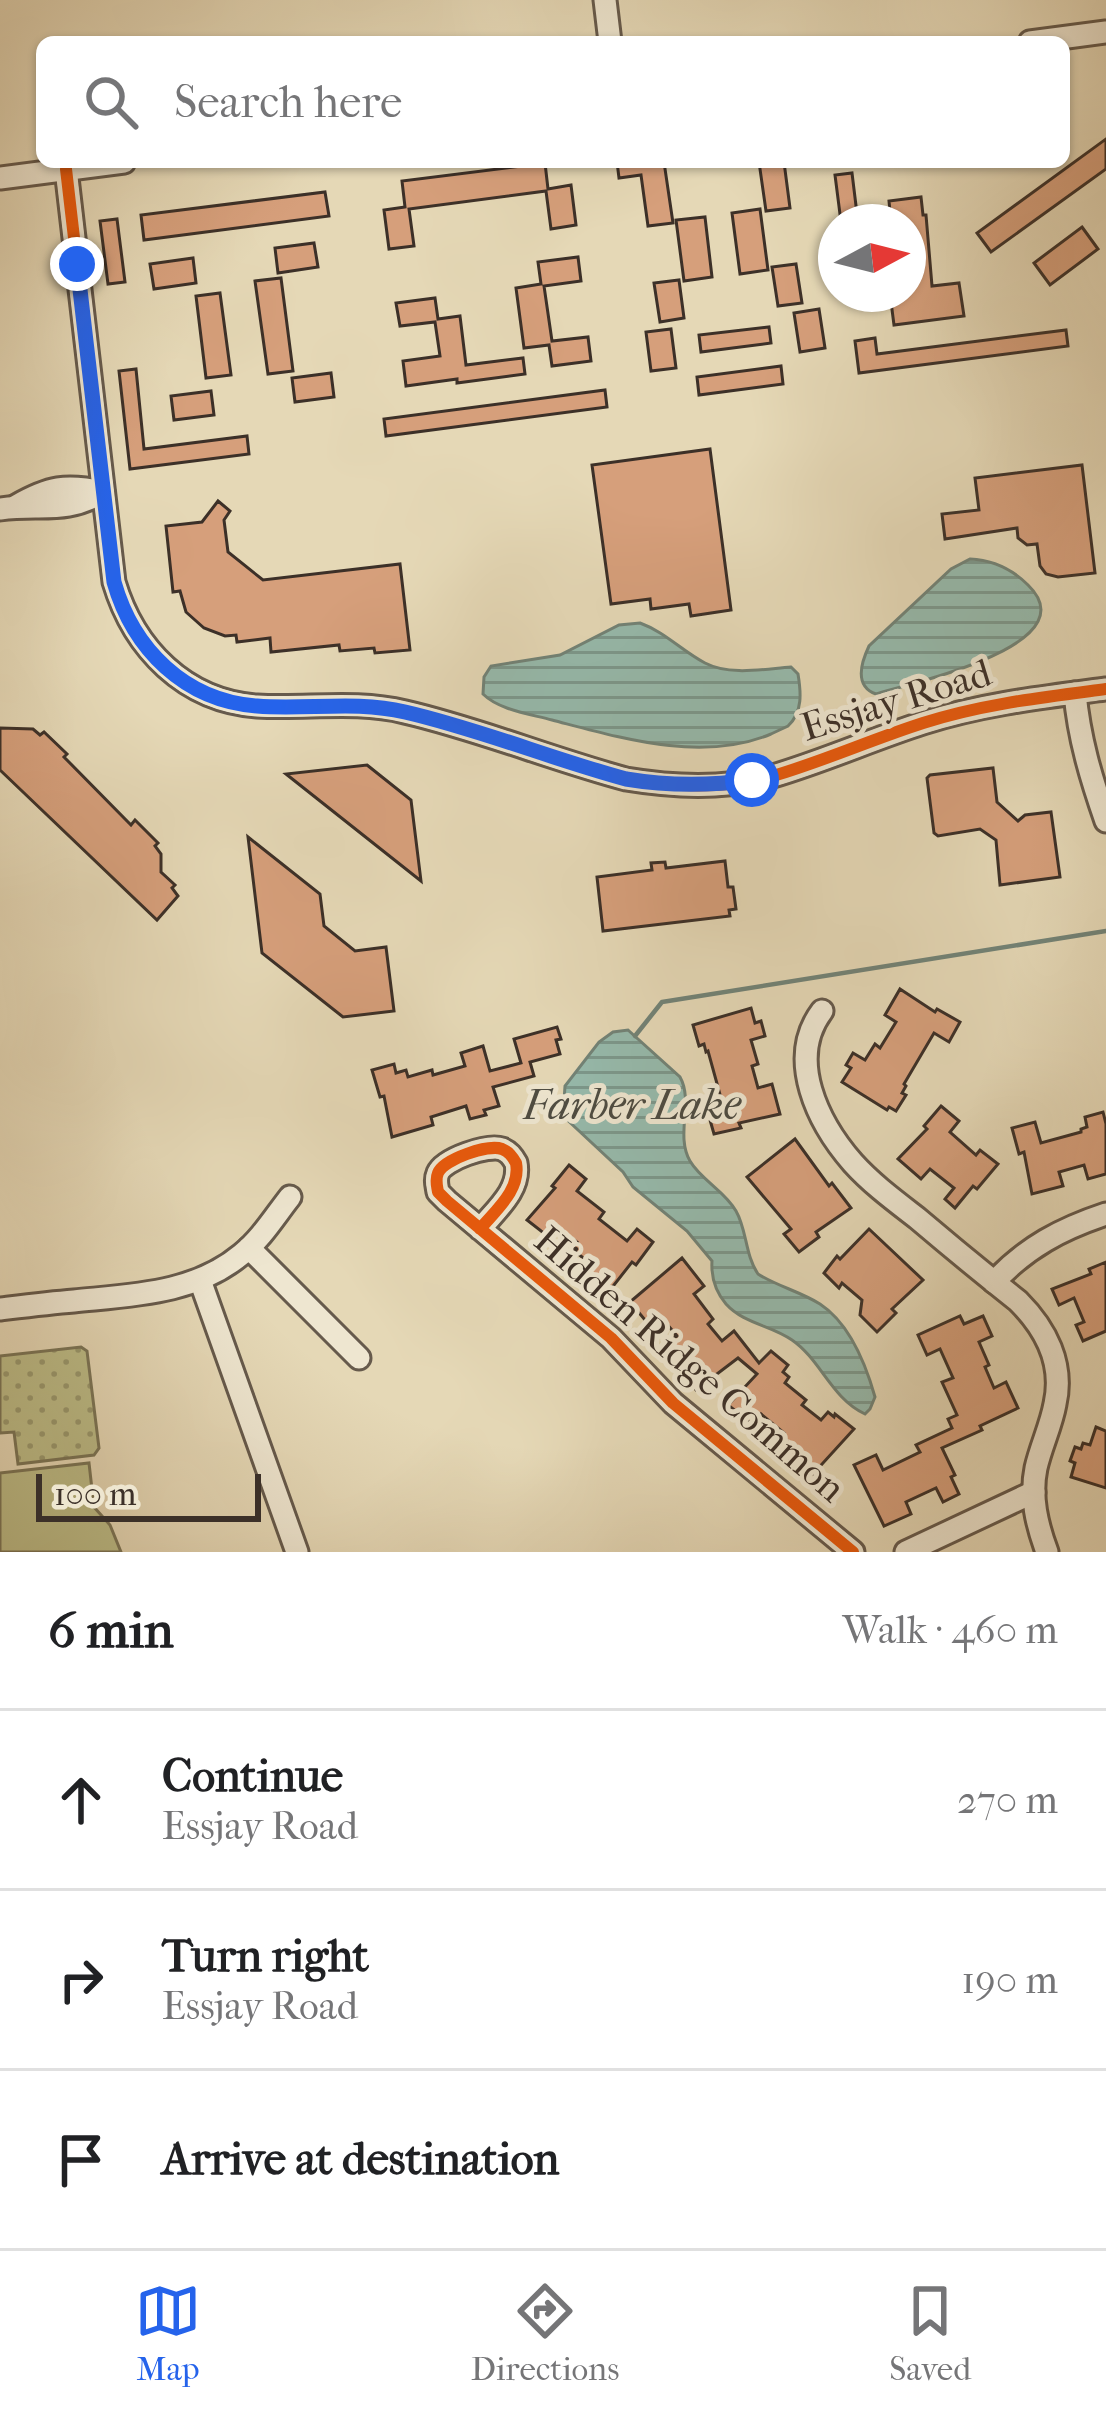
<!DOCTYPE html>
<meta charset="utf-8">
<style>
:root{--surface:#fff;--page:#f6f6f6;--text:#202124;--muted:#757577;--line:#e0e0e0;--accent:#2563eb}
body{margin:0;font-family:"IM FELL French Canon",serif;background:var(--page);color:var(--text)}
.compass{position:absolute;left:818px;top:204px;width:108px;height:108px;border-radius:50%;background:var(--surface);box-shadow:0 3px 9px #0004;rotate:83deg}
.scale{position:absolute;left:36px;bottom:30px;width:225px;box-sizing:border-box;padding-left:12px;border:6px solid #3c3028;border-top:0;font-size:33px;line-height:42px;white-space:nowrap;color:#3c3028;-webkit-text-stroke:9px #eee6d0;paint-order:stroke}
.stop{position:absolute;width:36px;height:36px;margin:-27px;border:9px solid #2563eb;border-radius:50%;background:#fff}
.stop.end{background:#2563eb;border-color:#fff;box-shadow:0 3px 12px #0008}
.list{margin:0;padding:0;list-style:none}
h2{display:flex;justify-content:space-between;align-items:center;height:156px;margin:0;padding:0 48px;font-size:51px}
h2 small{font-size:39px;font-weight:400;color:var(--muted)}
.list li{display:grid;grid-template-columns:78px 1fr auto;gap:36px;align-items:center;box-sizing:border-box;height:180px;padding:0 48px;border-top:3px solid var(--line)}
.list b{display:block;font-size:45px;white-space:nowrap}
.list p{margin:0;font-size:39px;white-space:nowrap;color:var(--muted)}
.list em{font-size:39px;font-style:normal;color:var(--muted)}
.icon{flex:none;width:66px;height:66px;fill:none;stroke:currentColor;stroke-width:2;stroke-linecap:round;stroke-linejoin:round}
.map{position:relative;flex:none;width:1106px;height:1552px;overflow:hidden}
.search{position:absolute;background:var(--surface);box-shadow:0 3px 9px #0004;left:36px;right:36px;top:36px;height:132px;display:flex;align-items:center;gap:30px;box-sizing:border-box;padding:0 42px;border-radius:18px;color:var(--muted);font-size:45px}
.sheet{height:696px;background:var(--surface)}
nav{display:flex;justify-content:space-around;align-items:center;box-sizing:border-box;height:168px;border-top:3px solid var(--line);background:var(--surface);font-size:33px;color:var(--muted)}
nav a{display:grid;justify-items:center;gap:6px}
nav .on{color:var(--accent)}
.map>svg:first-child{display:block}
.green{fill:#bcbc88;stroke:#7c7658;stroke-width:3}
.park{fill:url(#park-dots);stroke:#7c7658;stroke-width:3}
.water{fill:url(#water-rules);stroke:#728377;stroke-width:3}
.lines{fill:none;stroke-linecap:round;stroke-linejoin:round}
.stream{stroke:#728377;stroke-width:4.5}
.building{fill:#d69f7b;stroke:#3c3028;stroke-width:3}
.minor-casing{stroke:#665a4c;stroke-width:27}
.minor{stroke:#eee6d0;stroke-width:21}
.cycleway-casing{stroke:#eee6d0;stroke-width:20}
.cycleway{stroke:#e8590c;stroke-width:12}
.route{stroke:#2563eb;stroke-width:15}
.labels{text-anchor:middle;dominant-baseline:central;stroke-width:10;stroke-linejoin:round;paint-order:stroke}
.street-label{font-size:39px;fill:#3c3028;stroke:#eee6d0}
.water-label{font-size:42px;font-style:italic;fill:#4e4c42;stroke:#eee6d0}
</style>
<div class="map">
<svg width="1106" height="1552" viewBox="0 0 1106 1552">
<defs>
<pattern id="park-dots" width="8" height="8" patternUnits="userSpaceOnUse" patternTransform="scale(3)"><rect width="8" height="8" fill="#bcbc88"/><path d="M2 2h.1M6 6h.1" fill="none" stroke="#9a996f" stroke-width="1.8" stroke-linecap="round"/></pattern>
<pattern id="water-rules" width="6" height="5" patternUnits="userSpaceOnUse" patternTransform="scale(3)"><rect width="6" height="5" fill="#96baac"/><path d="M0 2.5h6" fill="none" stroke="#7c988c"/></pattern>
</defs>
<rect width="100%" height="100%" fill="#e5d8b6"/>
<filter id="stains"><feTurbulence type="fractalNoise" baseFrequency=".00167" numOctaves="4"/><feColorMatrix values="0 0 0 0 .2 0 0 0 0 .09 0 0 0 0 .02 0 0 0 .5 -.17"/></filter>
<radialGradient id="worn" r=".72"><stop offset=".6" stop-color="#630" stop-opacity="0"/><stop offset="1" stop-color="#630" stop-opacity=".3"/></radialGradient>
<polygon class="green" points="89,1463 94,1507 110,1525 121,1552 0,1552 0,1473"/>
<polygon class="park" points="81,1347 87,1351 99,1448 94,1455 18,1464 14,1432 0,1433 0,1356"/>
<g class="water">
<path d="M970,559C992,560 1012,569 1028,585C1090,645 911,683 876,694C854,686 861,663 869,646L951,569Z"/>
<path d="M640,623C665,632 682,651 705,663C730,676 764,669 791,667L798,674C801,692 803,712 788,726C786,727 773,733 771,734C702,763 621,738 552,720C530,714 499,710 483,694L484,677L491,666L560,655L619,625Z"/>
<path d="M628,1030L680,1077C694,1102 675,1135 690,1161C701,1180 725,1191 736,1211C747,1230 745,1255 758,1274C777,1286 801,1292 820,1304C849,1323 866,1365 875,1397L870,1409L865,1414C831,1398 821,1360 792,1340C771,1325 744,1324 726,1304C715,1291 711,1277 712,1261L687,1231L633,1187L623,1172L563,1116L565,1086L599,1042L613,1032Z"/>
</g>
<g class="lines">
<polyline class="stream" points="635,1036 662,1002 1106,931"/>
</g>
<g class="building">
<polygon points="1106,139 1106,169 991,252 977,233"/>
<polygon points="617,162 664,162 673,223 648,226 641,175 619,178"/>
<polygon points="759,162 784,162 790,208 766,211"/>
<polygon points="545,163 548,189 571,185 576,225 551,229 546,191 409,209 414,246 389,249 384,210 405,207 402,181"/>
<polygon points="852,173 858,222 841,222 835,175"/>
<polygon points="325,192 329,216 144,240 141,215"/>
<polygon points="921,197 923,215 926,215 932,286 959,283 964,316 894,325 890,294 908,294 908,222 891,222 889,201"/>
<polygon points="760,209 768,270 740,274 732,213"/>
<polygon points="705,217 712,277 684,281 676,220"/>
<polygon points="117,219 125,282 108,284 100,221"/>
<polygon points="1082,227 1098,249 1050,285 1034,263"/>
<polygon points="314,243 318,267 278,273 275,248"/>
<polygon points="578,257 581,281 544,286 552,341 588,337 591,361 552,366 549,345 524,348 516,288 541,284 538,262"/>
<polygon points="193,258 196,283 154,289 150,264"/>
<polygon points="796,264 802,303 778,306 772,267"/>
<polygon points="281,278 293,371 268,374 255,281"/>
<polygon points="679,280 684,318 660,322 654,283"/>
<polygon points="220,293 231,375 206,378 196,296"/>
<polygon points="435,298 438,319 460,316 466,365 523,358 525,374 457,383 457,379 406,386 403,361 440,356 435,322 400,326 396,303"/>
<polygon points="819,309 825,348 800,352 794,313"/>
<polygon points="769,327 771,343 701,352 699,335"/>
<polygon points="671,329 676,368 651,371 646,332"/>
<polygon points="1066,330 1068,346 859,373 855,341 875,338 877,354"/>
<polygon points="781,366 783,384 699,395 697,377"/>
<polygon points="136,369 144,449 247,436 249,454 130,469 119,371"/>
<polygon points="331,373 334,397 295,402 292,378"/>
<polygon points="605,390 607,407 386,436 384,419"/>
<polygon points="211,391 214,415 174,420 171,396"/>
<polygon points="710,449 731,610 691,616 689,604 651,609 650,599 611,604 592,465"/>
<polygon points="1082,465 1095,573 1058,577 1046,574 1040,566 1037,544 1027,545 1018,538 1017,528 945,539 942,514 979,510 975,478"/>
<polygon points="218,501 230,511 224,520 228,552 263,580 400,564 410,650 375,653 374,648 340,651 339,645 271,652 270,638 237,642 236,635 225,636 204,628 186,612 180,591 173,592 166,526 202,522"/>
<polygon points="0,728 33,729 40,735 44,732 67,754 64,757 131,825 135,820 158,843 155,846 161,854 161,872 175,885 172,888 178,896 157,920 0,770"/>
<polygon points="367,765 411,800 421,881 286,774"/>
<polygon points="993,768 997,802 1018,821 1025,815 1051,812 1060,877 1000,885 996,840 980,829 938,836 934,833 927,778 930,775"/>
<polygon points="248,837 320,894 324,926 355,951 386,947 394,1011 343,1017 262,953"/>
<polygon points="725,861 728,887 733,887 736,909 729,910 730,916 603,931 597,877 652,870 651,863 665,862 666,868"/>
<polygon points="900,989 935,1012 937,1009 960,1022 949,1042 934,1033 904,1084 906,1086 902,1093 906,1095 896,1111 889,1107 887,1110 842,1082 851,1068 846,1065 853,1053 865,1060 875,1044 880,1048 896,1022 885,1015"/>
<polygon points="751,1008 755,1023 761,1021 765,1036 751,1040 758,1064 752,1066 758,1088 772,1084 780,1114 739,1123 741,1128 714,1134 708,1113 721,1109 718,1100 721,1098 708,1051 706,1052 704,1044 699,1046 693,1025"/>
<polygon points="557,1027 561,1039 556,1040 560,1054 530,1062 534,1076 493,1087 499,1106 484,1110 486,1115 470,1119 466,1106 431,1117 433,1125 392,1137 384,1096 380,1097 372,1070 394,1064 396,1073 406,1070 408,1077 432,1070 433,1075 465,1066 461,1053 483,1046 490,1071 521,1063 514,1039"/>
<polygon points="941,1106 959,1121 950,1132 976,1155 980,1150 998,1164 977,1189 973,1186 955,1208 945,1199 954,1188 930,1169 921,1179 898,1159 927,1129 924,1126"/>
<polygon points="1103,1112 1106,1124 1106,1174 1088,1179 1084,1165 1059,1172 1063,1186 1032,1194 1024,1152 1019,1154 1012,1128 1035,1122 1041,1143 1081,1132 1081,1129 1087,1127 1085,1117"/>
<polygon points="795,1139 829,1186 832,1183 851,1208 816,1232 819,1237 799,1252 784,1234 791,1229 747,1177"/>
<polygon points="569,1165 586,1179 577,1191 604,1212 599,1219 627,1241 637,1229 653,1242 636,1265 632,1262 607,1294 583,1276 592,1265 572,1249 577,1242 558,1228 550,1238 527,1220 555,1188 552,1186"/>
<polygon points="869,1229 923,1280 892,1309 896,1313 877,1332 860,1315 862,1300 842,1283 839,1288 824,1273 837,1256 840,1259"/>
<polygon points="682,1258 704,1286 694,1294 713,1319 708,1324 722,1341 734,1331 759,1363 771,1351 788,1365 783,1372 789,1377 785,1383 806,1400 802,1405 821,1420 828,1412 834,1417 835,1414 854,1429 813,1474 802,1465 798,1470 786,1461 795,1449 780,1438 784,1433 761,1414 753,1425 728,1405 757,1374 738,1358 696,1390 677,1366 686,1359 671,1340 677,1336 661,1317 650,1326 630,1302"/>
<polygon points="1106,1262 1106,1331 1083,1341 1076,1325 1084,1322 1074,1298 1059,1305 1052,1289 1091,1274 1089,1269"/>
<polygon points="960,1316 964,1324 983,1316 992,1336 979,1342 989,1365 985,1367 994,1388 1006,1382 1018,1408 980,1426 982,1430 942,1448 955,1475 951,1477 959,1494 943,1502 936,1488 906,1502 911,1514 884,1526 854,1465 876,1455 883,1470 920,1452 916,1445 952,1428 948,1419 957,1415 942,1382 953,1378 940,1349 927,1355 918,1335"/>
<polygon points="1096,1427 1106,1431 1106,1488 1071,1477 1075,1463 1070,1461 1075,1447 1081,1449 1083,1443 1090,1445"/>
</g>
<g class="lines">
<defs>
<g id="minor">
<polyline points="605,0 610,42"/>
<polyline points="1030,42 1106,32"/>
<path d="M66,169L114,582C134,649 185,701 257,706C307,709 355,700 405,712C479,729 551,759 626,779C674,787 726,789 773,776C824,761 873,739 923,723C982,704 1045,697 1106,689"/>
<polyline points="0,178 124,162"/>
<path d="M16,506C49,487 66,484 103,492"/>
<path d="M0,509C42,503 63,515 103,492"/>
<path d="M1075,693C1079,738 1091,778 1106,821"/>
<path d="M822,1011C786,1059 818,1123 853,1163C872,1184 895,1201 917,1218C950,1246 984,1274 1018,1301C1046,1329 1064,1364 1055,1404C1051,1426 1041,1446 1036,1468C1030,1497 1037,1525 1047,1552"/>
<path d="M480,1229C497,1209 521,1189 516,1163C512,1156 509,1152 502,1149C488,1144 444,1159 438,1173C435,1180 437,1185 438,1192L447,1201L611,1338L673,1403L853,1552"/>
<polyline points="249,1248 359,1358"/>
<polyline points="200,1280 297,1552"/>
<path d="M994,1282C1027,1247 1061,1229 1106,1214"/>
<path d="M0,1309C25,1306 49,1303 74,1301C133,1295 194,1294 242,1254C261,1239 275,1216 290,1197"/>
<polyline points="906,1552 1034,1492"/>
</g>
</defs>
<use href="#minor" class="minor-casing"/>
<use href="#minor" class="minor"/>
<defs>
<g id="cycleway">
<path d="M66,169L114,582C134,649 185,701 257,706C307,709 355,700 405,712C479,729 551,759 626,779C674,787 726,789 773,776C824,761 873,739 923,723C982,704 1045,697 1106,689"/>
<path d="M480,1229C497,1209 521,1189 516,1163C512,1156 509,1152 502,1149C488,1144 444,1159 438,1173C435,1180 437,1185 438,1192L447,1201L611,1338L673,1403L853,1552"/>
</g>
</defs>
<use href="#cycleway" class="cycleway-casing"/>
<use href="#cycleway" class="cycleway"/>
</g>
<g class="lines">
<path class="route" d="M77,264L114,582C133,649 185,701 257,706C307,710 355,700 405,712C479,729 552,759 626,779C668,786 709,786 752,780"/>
</g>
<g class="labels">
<g class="street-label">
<text transform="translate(896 700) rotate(-17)">Essjay Road</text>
<text transform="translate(690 1364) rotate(41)">Hidden Ridge Common</text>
</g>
<g class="water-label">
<text x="632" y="1105">Farber Lake</text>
</g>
</g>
<rect width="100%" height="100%" filter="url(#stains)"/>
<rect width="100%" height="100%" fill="url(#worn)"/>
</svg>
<svg class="compass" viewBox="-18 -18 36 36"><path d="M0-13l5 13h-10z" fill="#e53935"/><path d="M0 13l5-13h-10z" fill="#757577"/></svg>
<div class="scale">100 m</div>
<div class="stop" style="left:752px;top:780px"></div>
<div class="stop end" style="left:77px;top:264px"></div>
<div class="search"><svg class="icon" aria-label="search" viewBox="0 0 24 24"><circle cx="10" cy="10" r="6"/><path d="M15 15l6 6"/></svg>Search here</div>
</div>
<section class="sheet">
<h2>6 min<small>Walk · 460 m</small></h2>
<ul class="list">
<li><svg class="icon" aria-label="ahead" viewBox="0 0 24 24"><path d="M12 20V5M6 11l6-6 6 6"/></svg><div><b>Continue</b><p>Essjay Road</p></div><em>270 m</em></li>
<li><svg class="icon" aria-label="right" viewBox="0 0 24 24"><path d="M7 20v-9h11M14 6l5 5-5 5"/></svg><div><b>Turn right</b><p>Essjay Road</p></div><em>190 m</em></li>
<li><svg class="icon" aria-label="arrive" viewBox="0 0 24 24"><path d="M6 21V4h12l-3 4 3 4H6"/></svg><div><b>Arrive at destination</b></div></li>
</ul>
</section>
<nav>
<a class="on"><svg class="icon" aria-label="map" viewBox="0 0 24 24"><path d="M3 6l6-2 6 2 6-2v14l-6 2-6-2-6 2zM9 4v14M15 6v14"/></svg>Map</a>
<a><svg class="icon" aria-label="directions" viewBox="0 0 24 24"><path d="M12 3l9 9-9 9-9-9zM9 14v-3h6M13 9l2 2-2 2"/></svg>Directions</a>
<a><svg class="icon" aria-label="saved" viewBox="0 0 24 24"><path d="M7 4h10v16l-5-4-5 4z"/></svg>Saved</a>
</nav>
